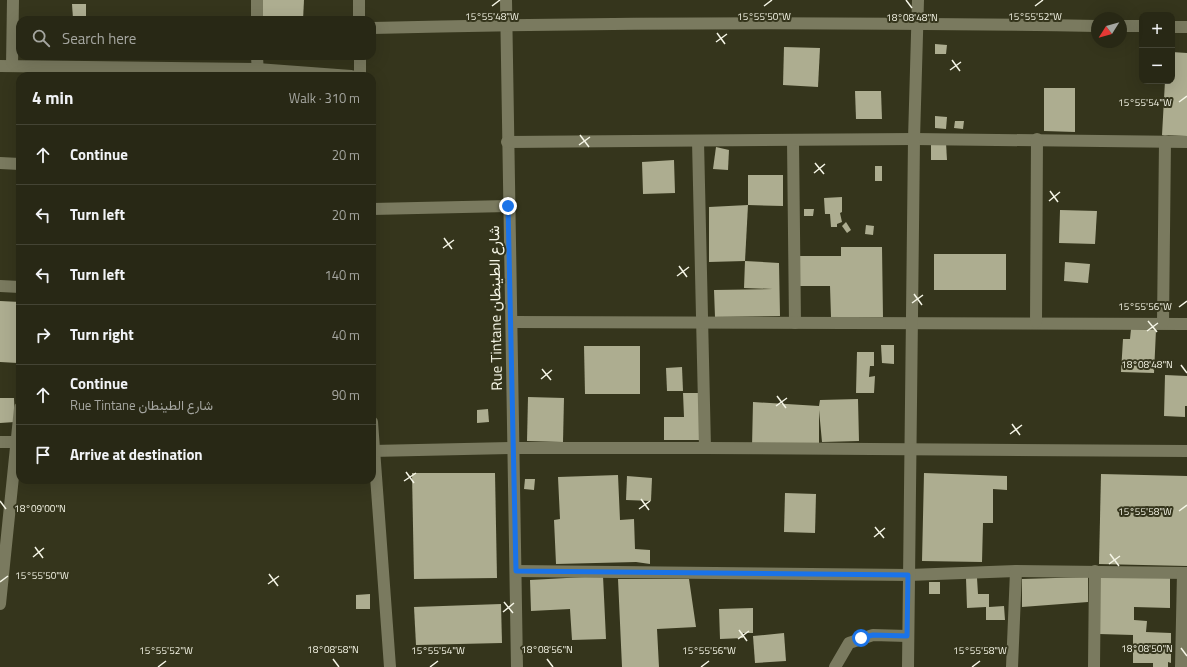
<!DOCTYPE html>
<meta charset="utf-8">
<style>
:root{--surface:#282815;--page:#30301e;--text:#f1f3f6;--muted:#a5a6a0;--line:#444434}
body{margin:0;font-family:"Titillium Web",Vazirmatn,sans-serif;background:var(--page);color:var(--text)}
.controls{position:absolute;right:12px;top:12px;display:grid;overflow:hidden;border-radius:8px;box-shadow:0 4px 16px #0002}
.controls button{width:36px;height:36px;display:grid;place-items:center;padding:0;border:0;border-bottom:1px solid var(--line);background:var(--surface);color:var(--text);font:20px sans-serif}
.compass{position:absolute;left:1091px;top:12px;width:36px;height:36px;border-radius:50%;background:var(--surface);box-shadow:0 4px 16px #0002;rotate:233deg}
.stop{position:absolute;width:12px;height:12px;margin:-9px;border:3px solid #1a73e8;border-radius:50%;background:#fff}
.stop.end{background:#1a73e8;border-color:#fff;box-shadow:0 1px 4px #0008}
.list{margin:0;padding:0;list-style:none}
h2{display:flex;justify-content:space-between;align-items:center;height:52px;margin:0;padding:0 16px;font-size:17px}
h2 small{font-size:13px;font-weight:400;color:var(--muted)}
.list li{display:grid;grid-template-columns:26px 1fr auto;gap:12px;align-items:center;box-sizing:border-box;height:60px;padding:0 16px;border-top:1px solid var(--line)}
.list b{display:block;font-size:15px;white-space:nowrap}
.list p{margin:0;font-size:13px;white-space:nowrap;color:var(--muted)}
.list em{font-size:13px;font-style:normal;color:var(--muted)}
.icon{flex:none;width:22px;height:22px;fill:none;stroke:currentColor;stroke-width:2;stroke-linecap:round;stroke-linejoin:round}
.map{position:relative;flex:none;width:1187px;height:667px;overflow:hidden}
.search{position:absolute;background:var(--surface);box-shadow:0 4px 16px #0002;left:16px;top:16px;width:360px;height:44px;display:flex;align-items:center;gap:10px;box-sizing:border-box;padding:0 14px;border-radius:12px;color:var(--muted);font-size:15px}
.panel{position:absolute;background:var(--surface);box-shadow:0 4px 16px #0002;left:16px;top:72px;width:360px;height:412px;border-radius:12px}
.map>svg:first-child{display:block}
.building{fill:#adad90}
.lines{fill:none;stroke-linecap:round;stroke-linejoin:round}
.minor{stroke:#7a7a5f;stroke-width:12}
.tertiary{stroke:#7a7a5f;stroke-width:12}
.route{stroke:#1a73e8;stroke-width:5}
.ticks{fill:none;stroke:#f5f5e6;stroke-width:1.5}
.labels{text-anchor:middle;dominant-baseline:central;stroke-width:4;stroke-linejoin:round;paint-order:stroke}
.street-label{font-size:15px;fill:#f5f5e6;stroke:#35351c}
.ticks-label{font-size:10px;text-anchor:middle;fill:#f5f5e6;stroke:#35351c;stroke-width:4;stroke-linejoin:round;paint-order:stroke}
</style>
<div class="map">
<svg width="1187" height="667" viewBox="0 0 1187 667">
<rect width="100%" height="100%" fill="#35351c"/>
<g class="building">
<polygon points="261,0 304,0 303,20 260,20"/>
<polygon points="72,4 86,4 86,18 73,19"/>
<polygon points="935,44 947,45 946,54 935,54"/>
<polygon points="784,47 820,48 818,87 783,85"/>
<polygon points="1172,52 1187,53 1187,136 1162,135 1165,81 1172,81"/>
<polygon points="1044,88 1075,88 1075,132 1044,131"/>
<polygon points="855,91 881,91 882,119 856,119"/>
<polygon points="935,116 947,117 946,129 935,128"/>
<polygon points="955,121 964,121 963,129 954,128"/>
<polygon points="946,143 947,160 931,160 931,144"/>
<polygon points="716,147 729,150 728,170 713,169"/>
<polygon points="674,160 675,193 643,194 642,162"/>
<rect x="875" y="166" width="7" height="15"/>
<polygon points="748,175 783,175 783,206 748,205"/>
<polygon points="842,197 842,212 840,213 842,222 837,224 837,227 831,227 830,214 825,214 824,198"/>
<polygon points="748,205 745,261 709,262 709,207"/>
<polygon points="804,209 814,209 813,216 804,216"/>
<polygon points="1060,210 1097,211 1095,244 1059,243"/>
<polygon points="846,222 851,230 847,233 842,226"/>
<polygon points="866,225 874,226 873,235 865,234"/>
<polygon points="841,247 882,247 883,317 831,317 830,286 798,286 797,256 841,256"/>
<rect x="934" y="254" width="72" height="36"/>
<polygon points="745,261 779,263 780,316 715,317 714,290 773,289 744,288"/>
<polygon points="1065,262 1090,264 1088,283 1064,281"/>
<polygon points="0,301 20,302 18,363 0,362"/>
<polygon points="1131,329 1156,330 1154,373 1121,372 1123,339 1130,339"/>
<polygon points="881,345 894,345 894,364 882,363"/>
<polygon points="584,346 640,346 640,394 585,394"/>
<polygon points="857,352 874,352 874,366 870,366 869,377 875,376 874,393 856,393"/>
<polygon points="682,367 683,391 667,391 666,368"/>
<polygon points="1165,375 1187,376 1187,406 1185,406 1185,417 1164,416"/>
<polygon points="683,393 700,393 700,440 664,440 664,417 684,417"/>
<polygon points="528,397 564,398 563,442 527,441"/>
<polygon points="0,398 14,398 15,422 0,423"/>
<polygon points="858,399 859,441 822,442 819,410 819,446 752,447 753,402 819,406 820,400"/>
<polygon points="488,409 489,422 477,423 477,410"/>
<polygon points="412,473 495,473 497,578 414,579"/>
<polygon points="924,473 1007,476 1007,490 993,489 993,523 983,523 982,562 922,561"/>
<polygon points="1101,474 1187,476 1187,566 1099,564"/>
<polygon points="618,475 620,520 634,519 635,549 650,550 650,564 636,562 556,564 554,520 560,519 558,477"/>
<polygon points="627,476 652,478 651,501 626,500"/>
<polygon points="525,479 535,479 534,490 524,489"/>
<polygon points="785,493 816,494 815,533 784,532"/>
<polygon points="603,576 606,639 572,640 570,609 531,611 530,580"/>
<polygon points="1088,577 1088,602 1022,607 1022,579"/>
<polygon points="1099,577 1170,578 1170,608 1134,607 1134,620 1147,621 1146,632 1171,633 1171,663 1168,662 1168,667 1153,667 1153,663 1133,663 1133,635 1099,634"/>
<polygon points="966,578 977,578 978,594 989,594 989,607 1004,606 1005,620 986,620 986,607 967,608"/>
<polygon points="618,579 689,579 696,627 657,629 659,667 622,667"/>
<rect x="929" y="582" width="11" height="12"/>
<polygon points="370,594 370,609 356,609 356,595"/>
<polygon points="501,604 502,643 416,645 414,607"/>
<polygon points="753,608 753,633 743,633 743,638 720,639 719,609"/>
<polygon points="784,633 786,661 755,663 753,636"/>
</g>
<g class="lines">
<g class="minor">
<polyline points="257,0 257,20"/>
<polyline points="506,0 517,667"/>
<polyline points="359,20 359,0"/>
<polyline points="1121,26 1142,26"/>
<polyline points="1172,27 1187,27"/>
<path d="M372,28C614,22 855,22 1097,26"/>
<polyline points="257,56 258,76"/>
<polyline points="360,56 360,76"/>
<polyline points="0,66 257,69 351,76"/>
<polyline points="12,66 13,0"/>
<polyline points="698,141 705,448"/>
<polyline points="793,141 795,323"/>
<polyline points="507,142 914,139 1187,142"/>
<polyline points="0,163 20,164"/>
<polyline points="372,209 508,206"/>
<polyline points="0,286 20,287"/>
<polyline points="512,322 1187,324"/>
<polyline points="1036,322 1037,139"/>
<polyline points="1163,323 1165,141"/>
<polyline points="372,422 390,667"/>
<polyline points="516,571 909,575 1016,571 1187,573"/>
<polyline points="0,604 20,408"/>
<polyline points="835,667 849,643 873,635 907,636"/>
<polyline points="908,667 914,139 918,0"/>
<polyline points="1012,667 1016,571"/>
<polyline points="1094,667 1095,571"/>
<polyline points="1181,667 1183,573"/>
</g>
<g class="tertiary">
<polyline points="0,442 20,442"/>
<polyline points="372,451 514,448 705,448 1187,451"/>
</g>
</g>
<g class="lines">
<polyline class="route" points="508,206 516,571 908,575 907,636 873,635 861,638"/>
</g>
<path class="ticks" d="M906,0L912,8M492,6L500,0M764,6L772,0M1035,6L1043,0M717,33L725,44M716,42L727,34M952,60L960,71M950,70L961,62M1179,102L1187,96M580,135L589,147M579,145L590,137M815,163L824,174M814,173L825,164M1050,191L1058,202M1049,201L1060,192M444,238L452,249M443,248L454,240M679,266L687,277M677,276L689,267M914,294L922,305M912,303L923,295M1179,307L1187,301M1148,321L1157,332M1147,331L1158,323M1181,365L1187,373M542,369L551,380M541,379L552,370M777,396L786,408M776,406L787,398M1012,424L1020,435M1010,434L1022,425M406,472L414,483M404,481L416,473M641,499L649,510M0,501L6,509M639,509L650,501M1179,511L1187,505M875,527L884,538M874,537L885,528M35,547L43,558M1110,554L1119,566M33,557L44,548M1109,564L1120,556M269,574L278,586M0,582L8,576M268,584L279,576M504,602L513,613M503,612L514,603M739,630L747,641M738,639L749,631M1181,648L1187,656M333,659L339,667M547,659L553,667M158,667L166,661M430,667L438,661M701,667L709,661M972,667L980,661"/>
<g class="labels">
<g class="street-label">
<text transform="translate(495 308) rotate(-91)">Rue Tintane شارع الطينطان</text>
</g>
</g>
<g class="ticks-label">
<text x="492" y="20">15°55'48"W</text>
<text x="764" y="20">15°55'50"W</text>
<text x="1035" y="20">15°55'52"W</text>
<text x="912" y="21">18°08'48"N</text>
<text x="1145" y="106">15°55'54"W</text>
<text x="1145" y="310">15°55'56"W</text>
<text x="1147" y="368">18°08'48"N</text>
<text x="40" y="512">18°09'00"N</text>
<text x="1145" y="515">15°55'58"W</text>
<text x="42" y="579">15°55'50"W</text>
<text x="1147" y="652">18°08'50"N</text>
<text x="333" y="653">18°08'58"N</text>
<text x="547" y="653">18°08'56"N</text>
<text x="166" y="654">15°55'52"W</text>
<text x="438" y="654">15°55'54"W</text>
<text x="709" y="654">15°55'56"W</text>
<text x="980" y="654">15°55'58"W</text>
</g>
</svg>
<div class="controls">
<button>+</button>
<button>−</button>
</div>
<svg class="compass" viewBox="-18 -18 36 36"><path d="M0-13l5 13h-10z" fill="#e53935"/><path d="M0 13l5-13h-10z" fill="#a5a6a0"/></svg>
<div class="stop" style="left:861px;top:638px"></div>
<div class="stop end" style="left:508px;top:206px"></div>
<div class="search"><svg class="icon" aria-label="search" viewBox="0 0 24 24"><circle cx="10" cy="10" r="6"/><path d="M15 15l6 6"/></svg>Search here</div>
<section class="panel">
<h2>4 min<small>Walk · 310 m</small></h2>
<ul class="list">
<li><svg class="icon" aria-label="ahead" viewBox="0 0 24 24"><path d="M12 20V5M6 11l6-6 6 6"/></svg><div><b>Continue</b></div><em>20 m</em></li>
<li><svg class="icon" aria-label="left" viewBox="0 0 24 24"><path d="M17 20v-9H6M10 6l-5 5 5 5"/></svg><div><b>Turn left</b></div><em>20 m</em></li>
<li><svg class="icon" aria-label="left" viewBox="0 0 24 24"><path d="M17 20v-9H6M10 6l-5 5 5 5"/></svg><div><b>Turn left</b></div><em>140 m</em></li>
<li><svg class="icon" aria-label="right" viewBox="0 0 24 24"><path d="M7 20v-9h11M14 6l5 5-5 5"/></svg><div><b>Turn right</b></div><em>40 m</em></li>
<li><svg class="icon" aria-label="ahead" viewBox="0 0 24 24"><path d="M12 20V5M6 11l6-6 6 6"/></svg><div><b>Continue</b><p>Rue Tintane شارع الطينطان</p></div><em>90 m</em></li>
<li><svg class="icon" aria-label="arrive" viewBox="0 0 24 24"><path d="M6 21V4h12l-3 4 3 4H6"/></svg><div><b>Arrive at destination</b></div></li>
</ul>
</section>
</div>
